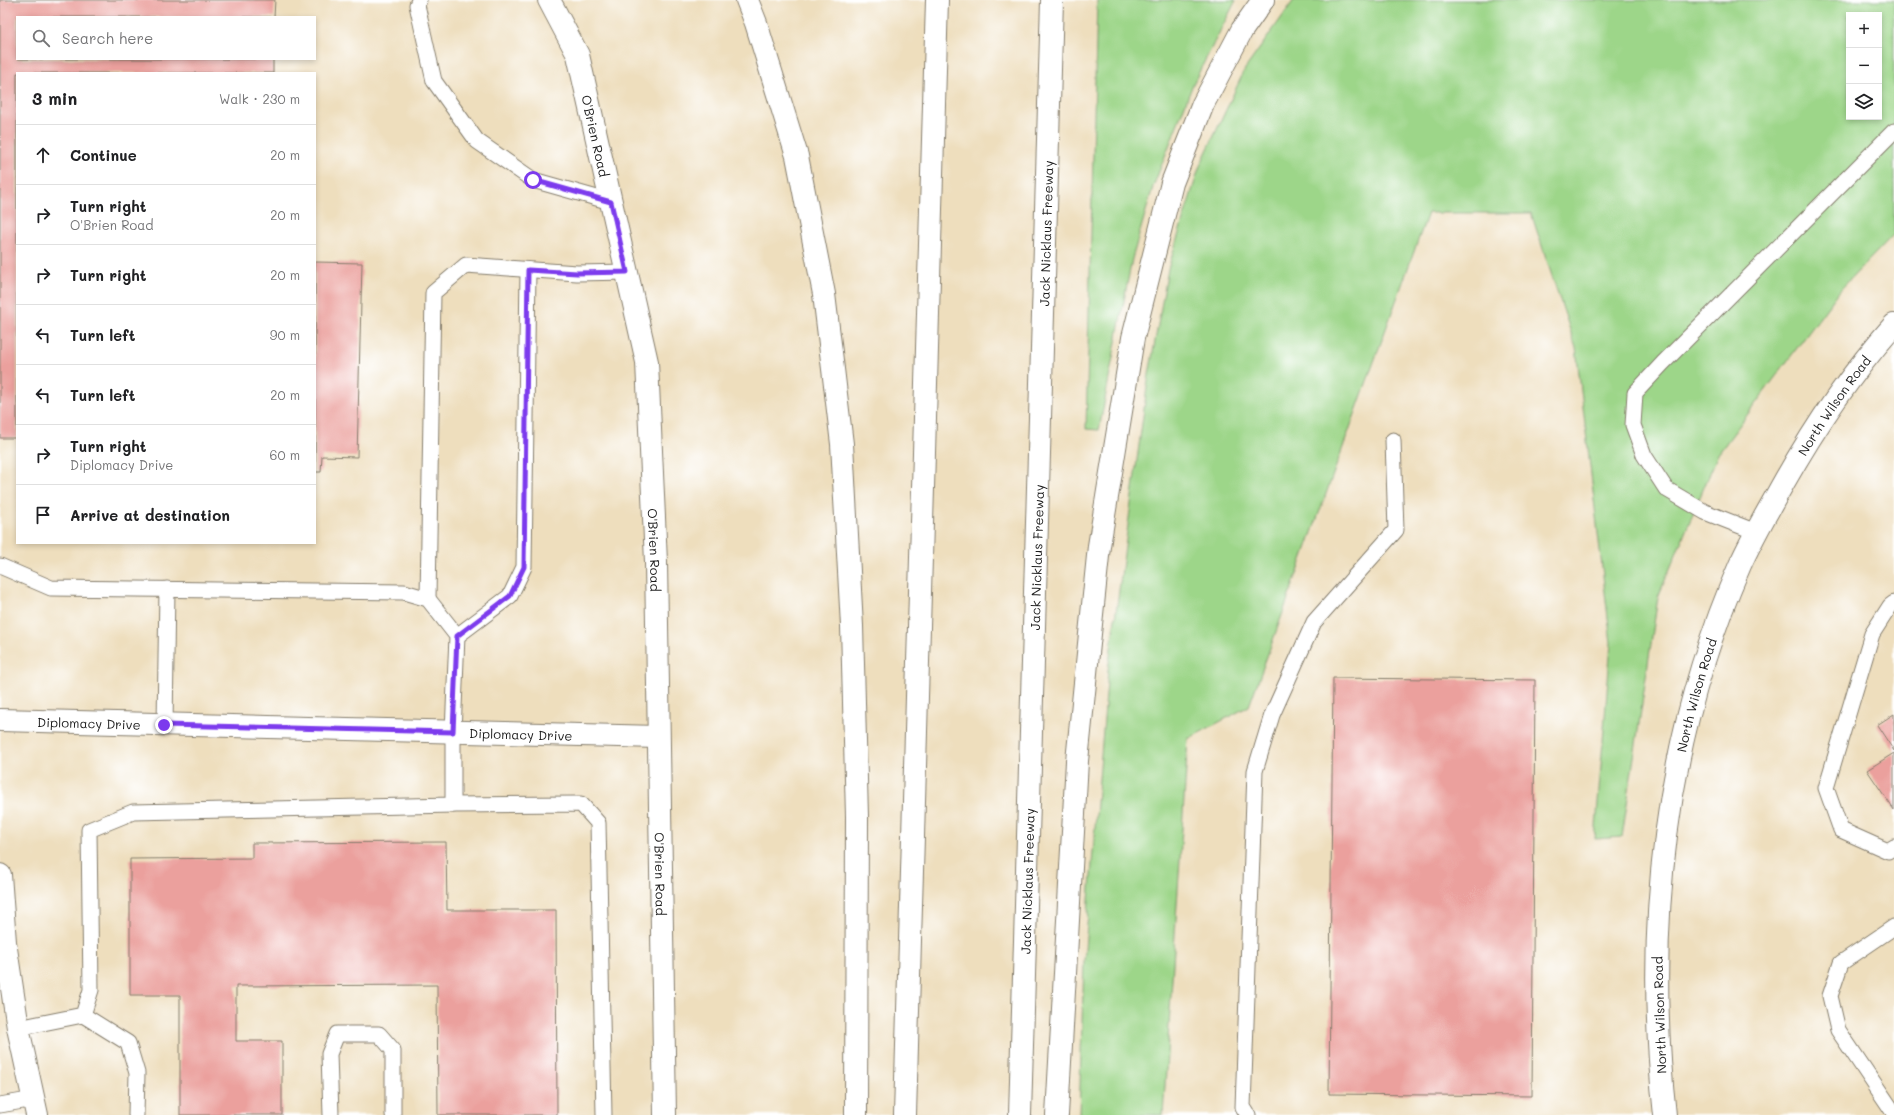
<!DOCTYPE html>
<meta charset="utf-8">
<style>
:root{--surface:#fff;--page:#f6f6f6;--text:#202124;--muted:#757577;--line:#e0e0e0}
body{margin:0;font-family:Mali,sans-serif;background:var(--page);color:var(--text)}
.controls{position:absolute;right:12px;top:12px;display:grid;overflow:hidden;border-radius:0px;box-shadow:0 2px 6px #0003}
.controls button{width:36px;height:36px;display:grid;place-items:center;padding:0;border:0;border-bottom:1px solid var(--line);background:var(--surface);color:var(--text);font:20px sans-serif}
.stop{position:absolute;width:12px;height:12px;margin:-9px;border:3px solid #7c3aed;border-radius:50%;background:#fff}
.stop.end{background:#7c3aed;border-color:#fff;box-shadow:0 1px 4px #0008}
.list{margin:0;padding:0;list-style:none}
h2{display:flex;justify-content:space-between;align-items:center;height:52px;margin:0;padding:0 16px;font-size:17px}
h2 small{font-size:13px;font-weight:400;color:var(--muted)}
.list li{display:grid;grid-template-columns:26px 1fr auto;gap:12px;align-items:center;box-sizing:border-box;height:60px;padding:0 16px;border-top:1px solid var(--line)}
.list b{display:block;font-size:15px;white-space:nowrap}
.list p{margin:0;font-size:13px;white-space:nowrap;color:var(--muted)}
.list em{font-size:13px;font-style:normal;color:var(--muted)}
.icon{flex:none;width:22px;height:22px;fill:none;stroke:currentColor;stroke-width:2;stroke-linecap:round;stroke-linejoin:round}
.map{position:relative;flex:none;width:1894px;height:1115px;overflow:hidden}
.search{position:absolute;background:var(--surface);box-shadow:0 2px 6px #0003;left:16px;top:16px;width:300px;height:44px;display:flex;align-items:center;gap:10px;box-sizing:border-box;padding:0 14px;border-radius:0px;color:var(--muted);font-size:15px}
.panel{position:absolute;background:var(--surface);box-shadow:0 2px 6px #0003;left:16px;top:72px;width:300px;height:472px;border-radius:0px}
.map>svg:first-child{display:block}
.green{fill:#9dd689;stroke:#5c7952;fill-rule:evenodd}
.building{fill:#eba09d}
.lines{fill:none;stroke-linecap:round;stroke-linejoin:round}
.service-casing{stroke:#857d6c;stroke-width:17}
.minor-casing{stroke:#857d6c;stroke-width:24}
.secondary-casing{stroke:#857d6c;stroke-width:24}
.motorway-casing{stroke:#857d6c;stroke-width:24}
.service{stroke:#fff;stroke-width:15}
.minor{stroke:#fff;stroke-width:22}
.secondary{stroke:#fff;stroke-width:22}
.motorway{stroke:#fff;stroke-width:22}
.route{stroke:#7c3aed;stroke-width:5}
.labels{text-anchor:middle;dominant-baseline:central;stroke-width:3;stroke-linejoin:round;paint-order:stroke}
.street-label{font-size:13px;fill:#1c1c1c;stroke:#fff}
</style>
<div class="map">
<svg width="1894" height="1115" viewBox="0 0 1894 1115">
<rect width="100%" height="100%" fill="#fff"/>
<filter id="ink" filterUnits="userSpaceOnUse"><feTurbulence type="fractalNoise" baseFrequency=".025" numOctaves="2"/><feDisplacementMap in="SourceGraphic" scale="8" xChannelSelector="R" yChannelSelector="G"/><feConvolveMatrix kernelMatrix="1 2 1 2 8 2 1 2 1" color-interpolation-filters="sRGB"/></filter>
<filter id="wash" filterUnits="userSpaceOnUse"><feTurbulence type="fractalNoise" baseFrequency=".012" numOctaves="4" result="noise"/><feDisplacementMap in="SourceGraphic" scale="16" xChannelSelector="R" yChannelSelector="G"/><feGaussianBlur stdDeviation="0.9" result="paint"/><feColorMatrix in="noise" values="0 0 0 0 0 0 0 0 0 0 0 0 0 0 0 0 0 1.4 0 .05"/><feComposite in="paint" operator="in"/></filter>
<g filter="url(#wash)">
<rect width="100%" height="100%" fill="#eedebd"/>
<g class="green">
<polygon points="1097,0 1236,0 1193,84 1153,187 1132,259 1099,430 1086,429"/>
<path d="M1294,0H1894V234L1841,289L1718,454L1658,597L1622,837L1595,839L1611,643L1576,348L1531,213H1428L1249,706L1188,739L1163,1115H1079L1084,961L1108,670L1148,380L1168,269L1199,168L1245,69ZM1849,15H1879V117H1849Z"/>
</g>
<g id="blocks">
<g class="building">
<polygon points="0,0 275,0 274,17 17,17 17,59 273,59 273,73 17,73 17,438 0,438"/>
<polygon points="315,262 362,263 357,457 322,456 321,472 315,472"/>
<polygon points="1333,678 1535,680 1532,1096 1329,1094"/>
<polygon points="1894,714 1894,751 1877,725"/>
<polygon points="1894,753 1894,810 1867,770"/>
<polygon points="446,842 447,910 556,910 557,1115 438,1115 437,985 236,986 236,1041 282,1041 282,1115 180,1115 180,995 130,995 130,859 252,858 252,843"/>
</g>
</g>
</g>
<g filter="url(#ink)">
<use href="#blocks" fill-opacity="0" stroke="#857d6c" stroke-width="1"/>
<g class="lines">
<defs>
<g id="service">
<polyline points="419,0 417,5 434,81 477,141 533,180 611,202"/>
<polyline points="1756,532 1705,512 1666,489 1644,455 1633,425 1635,393 1663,363 1894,131"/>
<polyline points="0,566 51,588 404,592 428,599 457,636 453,732 453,805 133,812 89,830 91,990 83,1015 18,1028"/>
<polyline points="428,599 433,293 466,265 577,273 627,272"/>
<polyline points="1894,603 1890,606 1872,634 1826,788 1841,830 1888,851 1894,847"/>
<polyline points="457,636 510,596 524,567 528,270"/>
<polyline points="165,725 167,589"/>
<polyline points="453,805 581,804 598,823 604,1115"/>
<polyline points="1894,927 1841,963 1830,996 1838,1030 1894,1113"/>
<polyline points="83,1015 128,1043 137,1073 136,1115"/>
<polyline points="0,1105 34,1099"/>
<polyline points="331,1115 329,1054 337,1034 379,1034 393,1050 393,1115"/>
<polyline points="1248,1115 1243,1107 1255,771 1272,715 1314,622 1396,530 1393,440"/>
</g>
<g id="minor">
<path id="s1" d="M549,0L578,55L647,362L656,562L665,1115"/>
<path id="s2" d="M0,720L658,737"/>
<polyline points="0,875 5,942 18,1028 37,1115"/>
</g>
<g id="secondary">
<path id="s3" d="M1665,1115C1644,928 1664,738 1740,565C1753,536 1769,509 1784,482C1815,427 1852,372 1894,325"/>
</g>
<g id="motorway">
<polyline points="747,0 756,23 797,156 824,294 842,444 852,626 857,817 856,1115"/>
<polyline points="905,1115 937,0"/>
<path id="s4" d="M1020,1115L1052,0"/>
<polyline points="1057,1115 1077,761 1099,546 1133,338 1172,183 1203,104 1242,30 1263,0"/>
</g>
</defs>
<use href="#service" class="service-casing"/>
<use href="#minor" class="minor-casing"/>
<use href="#secondary" class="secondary-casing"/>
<use href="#motorway" class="motorway-casing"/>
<use href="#service" class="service"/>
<use href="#minor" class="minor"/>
<use href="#secondary" class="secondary"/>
<use href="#motorway" class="motorway"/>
</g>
</g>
<g class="lines" filter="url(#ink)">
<polyline class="route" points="164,725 453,732 457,636 510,596 524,567 528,270 577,273 627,272 611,202 533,180"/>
</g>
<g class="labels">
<g class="street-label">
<text stroke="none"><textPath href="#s1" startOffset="145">O'Brien Road</textPath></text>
<text stroke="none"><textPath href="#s4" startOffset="882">Jack Nicklaus Freeway</textPath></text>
<text stroke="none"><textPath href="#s3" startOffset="747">North Wilson Road</textPath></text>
<text stroke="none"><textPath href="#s1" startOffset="565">O'Brien Road</textPath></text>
<text stroke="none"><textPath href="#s4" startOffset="558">Jack Nicklaus Freeway</textPath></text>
<text stroke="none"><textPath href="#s3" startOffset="424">North Wilson Road</textPath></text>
<text stroke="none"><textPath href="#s2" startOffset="89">Diplomacy Drive</textPath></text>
<text stroke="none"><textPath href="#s2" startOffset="521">Diplomacy Drive</textPath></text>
<text stroke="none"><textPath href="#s1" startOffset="889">O'Brien Road</textPath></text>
<text stroke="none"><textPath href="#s4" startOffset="234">Jack Nicklaus Freeway</textPath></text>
<text transform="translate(1659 1015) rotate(-92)">North Wilson Road</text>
</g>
</g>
</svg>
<div class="controls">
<button>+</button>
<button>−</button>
<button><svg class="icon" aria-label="layers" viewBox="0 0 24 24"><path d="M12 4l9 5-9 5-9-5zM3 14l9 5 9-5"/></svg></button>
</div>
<div class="stop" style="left:533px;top:180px"></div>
<div class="stop end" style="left:164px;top:725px"></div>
<div class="search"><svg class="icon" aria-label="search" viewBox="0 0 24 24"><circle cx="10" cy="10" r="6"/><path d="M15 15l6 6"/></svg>Search here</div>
<section class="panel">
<h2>3 min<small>Walk · 230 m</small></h2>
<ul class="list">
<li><svg class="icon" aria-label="ahead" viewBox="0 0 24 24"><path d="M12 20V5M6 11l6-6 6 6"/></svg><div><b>Continue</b></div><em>20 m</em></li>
<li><svg class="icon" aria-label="right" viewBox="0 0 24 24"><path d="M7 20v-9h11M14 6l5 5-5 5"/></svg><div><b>Turn right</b><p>O'Brien Road</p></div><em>20 m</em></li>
<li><svg class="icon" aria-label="right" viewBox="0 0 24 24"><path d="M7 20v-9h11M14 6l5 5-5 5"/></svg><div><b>Turn right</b></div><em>20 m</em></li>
<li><svg class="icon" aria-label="left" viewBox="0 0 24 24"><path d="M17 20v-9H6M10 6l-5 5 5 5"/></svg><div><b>Turn left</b></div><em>90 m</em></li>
<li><svg class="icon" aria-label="left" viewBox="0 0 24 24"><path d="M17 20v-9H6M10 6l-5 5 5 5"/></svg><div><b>Turn left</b></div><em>20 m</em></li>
<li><svg class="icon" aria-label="right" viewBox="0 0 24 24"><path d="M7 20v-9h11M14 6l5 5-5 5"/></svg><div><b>Turn right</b><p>Diplomacy Drive</p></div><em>60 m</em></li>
<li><svg class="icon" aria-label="arrive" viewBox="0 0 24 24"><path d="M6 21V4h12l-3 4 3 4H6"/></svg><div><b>Arrive at destination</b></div></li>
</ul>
</section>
</div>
